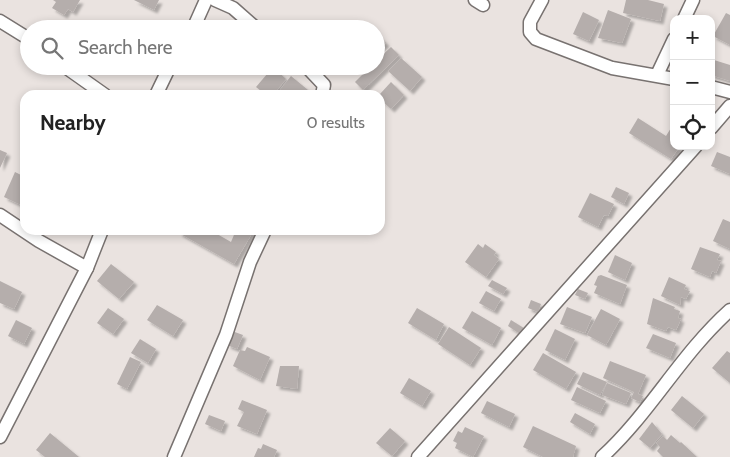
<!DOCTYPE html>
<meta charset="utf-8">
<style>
:root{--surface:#fff;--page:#f6f6f6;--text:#222;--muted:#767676;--line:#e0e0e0}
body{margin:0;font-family:Cabin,sans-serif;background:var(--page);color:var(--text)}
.controls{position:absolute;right:15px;top:15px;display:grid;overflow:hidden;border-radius:10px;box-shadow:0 2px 8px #0003}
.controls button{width:45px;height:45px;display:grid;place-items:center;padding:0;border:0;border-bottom:1px solid var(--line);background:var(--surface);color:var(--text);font:25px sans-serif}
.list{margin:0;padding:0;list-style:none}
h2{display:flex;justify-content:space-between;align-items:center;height:65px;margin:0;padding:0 20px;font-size:21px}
h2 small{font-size:16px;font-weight:400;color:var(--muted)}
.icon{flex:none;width:28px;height:28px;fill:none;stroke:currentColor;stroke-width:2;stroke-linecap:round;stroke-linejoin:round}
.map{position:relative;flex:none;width:730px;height:457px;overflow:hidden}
.search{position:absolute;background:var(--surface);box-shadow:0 2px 8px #0003;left:20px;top:20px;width:365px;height:55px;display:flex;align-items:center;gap:12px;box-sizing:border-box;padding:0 18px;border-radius:28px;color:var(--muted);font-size:19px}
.panel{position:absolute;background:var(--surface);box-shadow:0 2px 8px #0003;left:20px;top:90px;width:365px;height:145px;border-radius:15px}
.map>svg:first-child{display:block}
.building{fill:#b5aeac;filter:url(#shadow)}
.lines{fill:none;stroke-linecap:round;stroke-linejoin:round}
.minor-casing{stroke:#787270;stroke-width:15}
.minor{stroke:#fff;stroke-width:12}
</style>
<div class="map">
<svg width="730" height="457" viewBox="0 0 730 457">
<defs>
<filter id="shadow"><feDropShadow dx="3.5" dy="3.5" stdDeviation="1" flood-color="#0004"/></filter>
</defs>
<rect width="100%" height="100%" fill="#eae3e0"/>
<g class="building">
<polygon points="53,0 80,0 73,12 68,9 64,15 52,8 56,2"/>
<polygon points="134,0 159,0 154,10"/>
<polygon points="626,0 648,0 664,4 660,21 623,13"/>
<polygon points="608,10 631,19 622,43 598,38"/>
<polygon points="583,12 599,20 589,41 573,34"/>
<polygon points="726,13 730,15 730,45 713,36"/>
<polygon points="110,21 124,29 107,29"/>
<polygon points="376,33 386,43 376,52"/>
<polygon points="391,47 399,55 363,90 355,82 371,66 376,66 376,61"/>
<polygon points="401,58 422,77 410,91 388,71"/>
<polygon points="714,60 730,65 730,81 711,75"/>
<polygon points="273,67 286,79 273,95 266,95 256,87"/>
<polygon points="291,76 308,90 304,95 276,95"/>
<polygon points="391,82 404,95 391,109 380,99 380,94"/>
<polygon points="638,118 666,136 674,123 674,146 680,146 671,159 629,133"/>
<polygon points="0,150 7,153 0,168"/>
<polygon points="717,152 730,157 730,174 711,166"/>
<polygon points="15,172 25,177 25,197 21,205 4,197"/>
<polygon points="616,187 629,193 624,204 611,197"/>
<polygon points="590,193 614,204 608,216 604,215 598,227 578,217"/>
<polygon points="723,219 730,222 730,249 713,241"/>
<polygon points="180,230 210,230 231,242 236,230 254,230 234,264 179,233"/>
<polygon points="478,244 483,248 485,244 496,252 494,255 499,259 486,277 465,262"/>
<polygon points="700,247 720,254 717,260 721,261 716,273 712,271 710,277 691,269"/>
<polygon points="615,255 632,263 625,280 608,272"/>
<polygon points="111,264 134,282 119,299 97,281"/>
<polygon points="601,275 627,285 620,304 594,293 597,286 594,285 598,276"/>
<polygon points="669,277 686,285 684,289 690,291 686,299 681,297 680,305 661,296"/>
<polygon points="492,280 507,288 503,294 488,286"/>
<polygon points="0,281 22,292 14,309 0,303"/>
<polygon points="578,289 588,293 585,299 575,295"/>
<polygon points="486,291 501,299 494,311 479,303"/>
<polygon points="653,298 675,307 674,309 680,311 678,318 681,319 676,330 668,327 666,331 647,324"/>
<polygon points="531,300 541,304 538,312 528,308"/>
<polygon points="157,305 183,320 173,336 147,320"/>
<polygon points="567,307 592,317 585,333 560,324"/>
<polygon points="108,308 124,319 113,334 97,323"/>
<polygon points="417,308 444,324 436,340 408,323"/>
<polygon points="601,309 620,319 606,345 587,335"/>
<polygon points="472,311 501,328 492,345 462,328"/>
<polygon points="16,320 32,328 24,344 8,336"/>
<polygon points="511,320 527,330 523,336 508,326"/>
<polygon points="449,327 481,348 470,365 438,344"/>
<polygon points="555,329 575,339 565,360 545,350"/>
<polygon points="232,331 243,335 237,349 227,345"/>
<polygon points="653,334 676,343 670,358 646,348"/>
<polygon points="140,339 156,349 148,363 131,353"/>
<polygon points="247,347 270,357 260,380 233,366 240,350 245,351"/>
<polygon points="727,351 730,353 730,383 712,368"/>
<polygon points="543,353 576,372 566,389 533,370"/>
<polygon points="130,357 141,362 127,389 117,384"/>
<polygon points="610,361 646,375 638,394 643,396 640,402 631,398 634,392 603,378"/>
<polygon points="280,366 299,366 297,389 276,386"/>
<polygon points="583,372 607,382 600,395 577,384"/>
<polygon points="409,378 431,391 422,406 400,393"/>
<polygon points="607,383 631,393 626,404 602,395"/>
<polygon points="577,387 606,401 600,413 571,400"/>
<polygon points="682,396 704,414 693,428 671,410"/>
<polygon points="242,400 267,410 257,434 237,426 244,412 238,409"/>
<polygon points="487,401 515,414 509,427 481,413"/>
<polygon points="575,413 595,424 590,434 570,422"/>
<polygon points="209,415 225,421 221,431 205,424"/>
<polygon points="652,422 662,434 650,448 639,439"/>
<polygon points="533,426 576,446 573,457 543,457 523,447"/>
<polygon points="465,427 484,436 473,457 455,448 457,443 453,441 458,431 462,433"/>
<polygon points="390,428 405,441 392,456 376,443"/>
<polygon points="50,433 79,457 45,457 36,450"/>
<polygon points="671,435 680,443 681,442 697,457 663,457 657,451 660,447 656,443 663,436 667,440"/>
<polygon points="263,444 277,450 274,457 254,457 258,448 261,449"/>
</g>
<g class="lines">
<defs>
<g id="minor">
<polyline points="215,0 233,8 257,29"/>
<polyline points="475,0 483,5"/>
<polyline points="542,0 530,22 530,32 536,39 612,68 674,79"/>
<polyline points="684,19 693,0"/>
<polyline points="0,21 29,39"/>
<polyline points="193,29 206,0"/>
<polyline points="64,66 105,95"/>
<polyline points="306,66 324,85 322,95"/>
<polyline points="657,75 674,39"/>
<polyline points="711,87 730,92"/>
<polyline points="156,95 170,66"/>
<polyline points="711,128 730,106"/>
<polyline points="0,215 39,241 87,268"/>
<polyline points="0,437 87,268 102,230"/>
<polyline points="174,457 226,335 250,262 265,230"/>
<polyline points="418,457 696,146"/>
<path d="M602,457C651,412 680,355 730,310"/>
</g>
</defs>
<use href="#minor" class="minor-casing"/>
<use href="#minor" class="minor"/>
</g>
</svg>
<div class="controls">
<button>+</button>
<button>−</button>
<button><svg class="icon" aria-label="locate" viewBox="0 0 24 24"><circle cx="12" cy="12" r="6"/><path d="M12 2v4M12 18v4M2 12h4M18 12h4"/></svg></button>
</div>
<div class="search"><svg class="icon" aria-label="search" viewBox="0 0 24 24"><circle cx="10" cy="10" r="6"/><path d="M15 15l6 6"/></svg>Search here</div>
<section class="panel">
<h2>Nearby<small>0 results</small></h2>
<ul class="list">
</ul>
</section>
</div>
